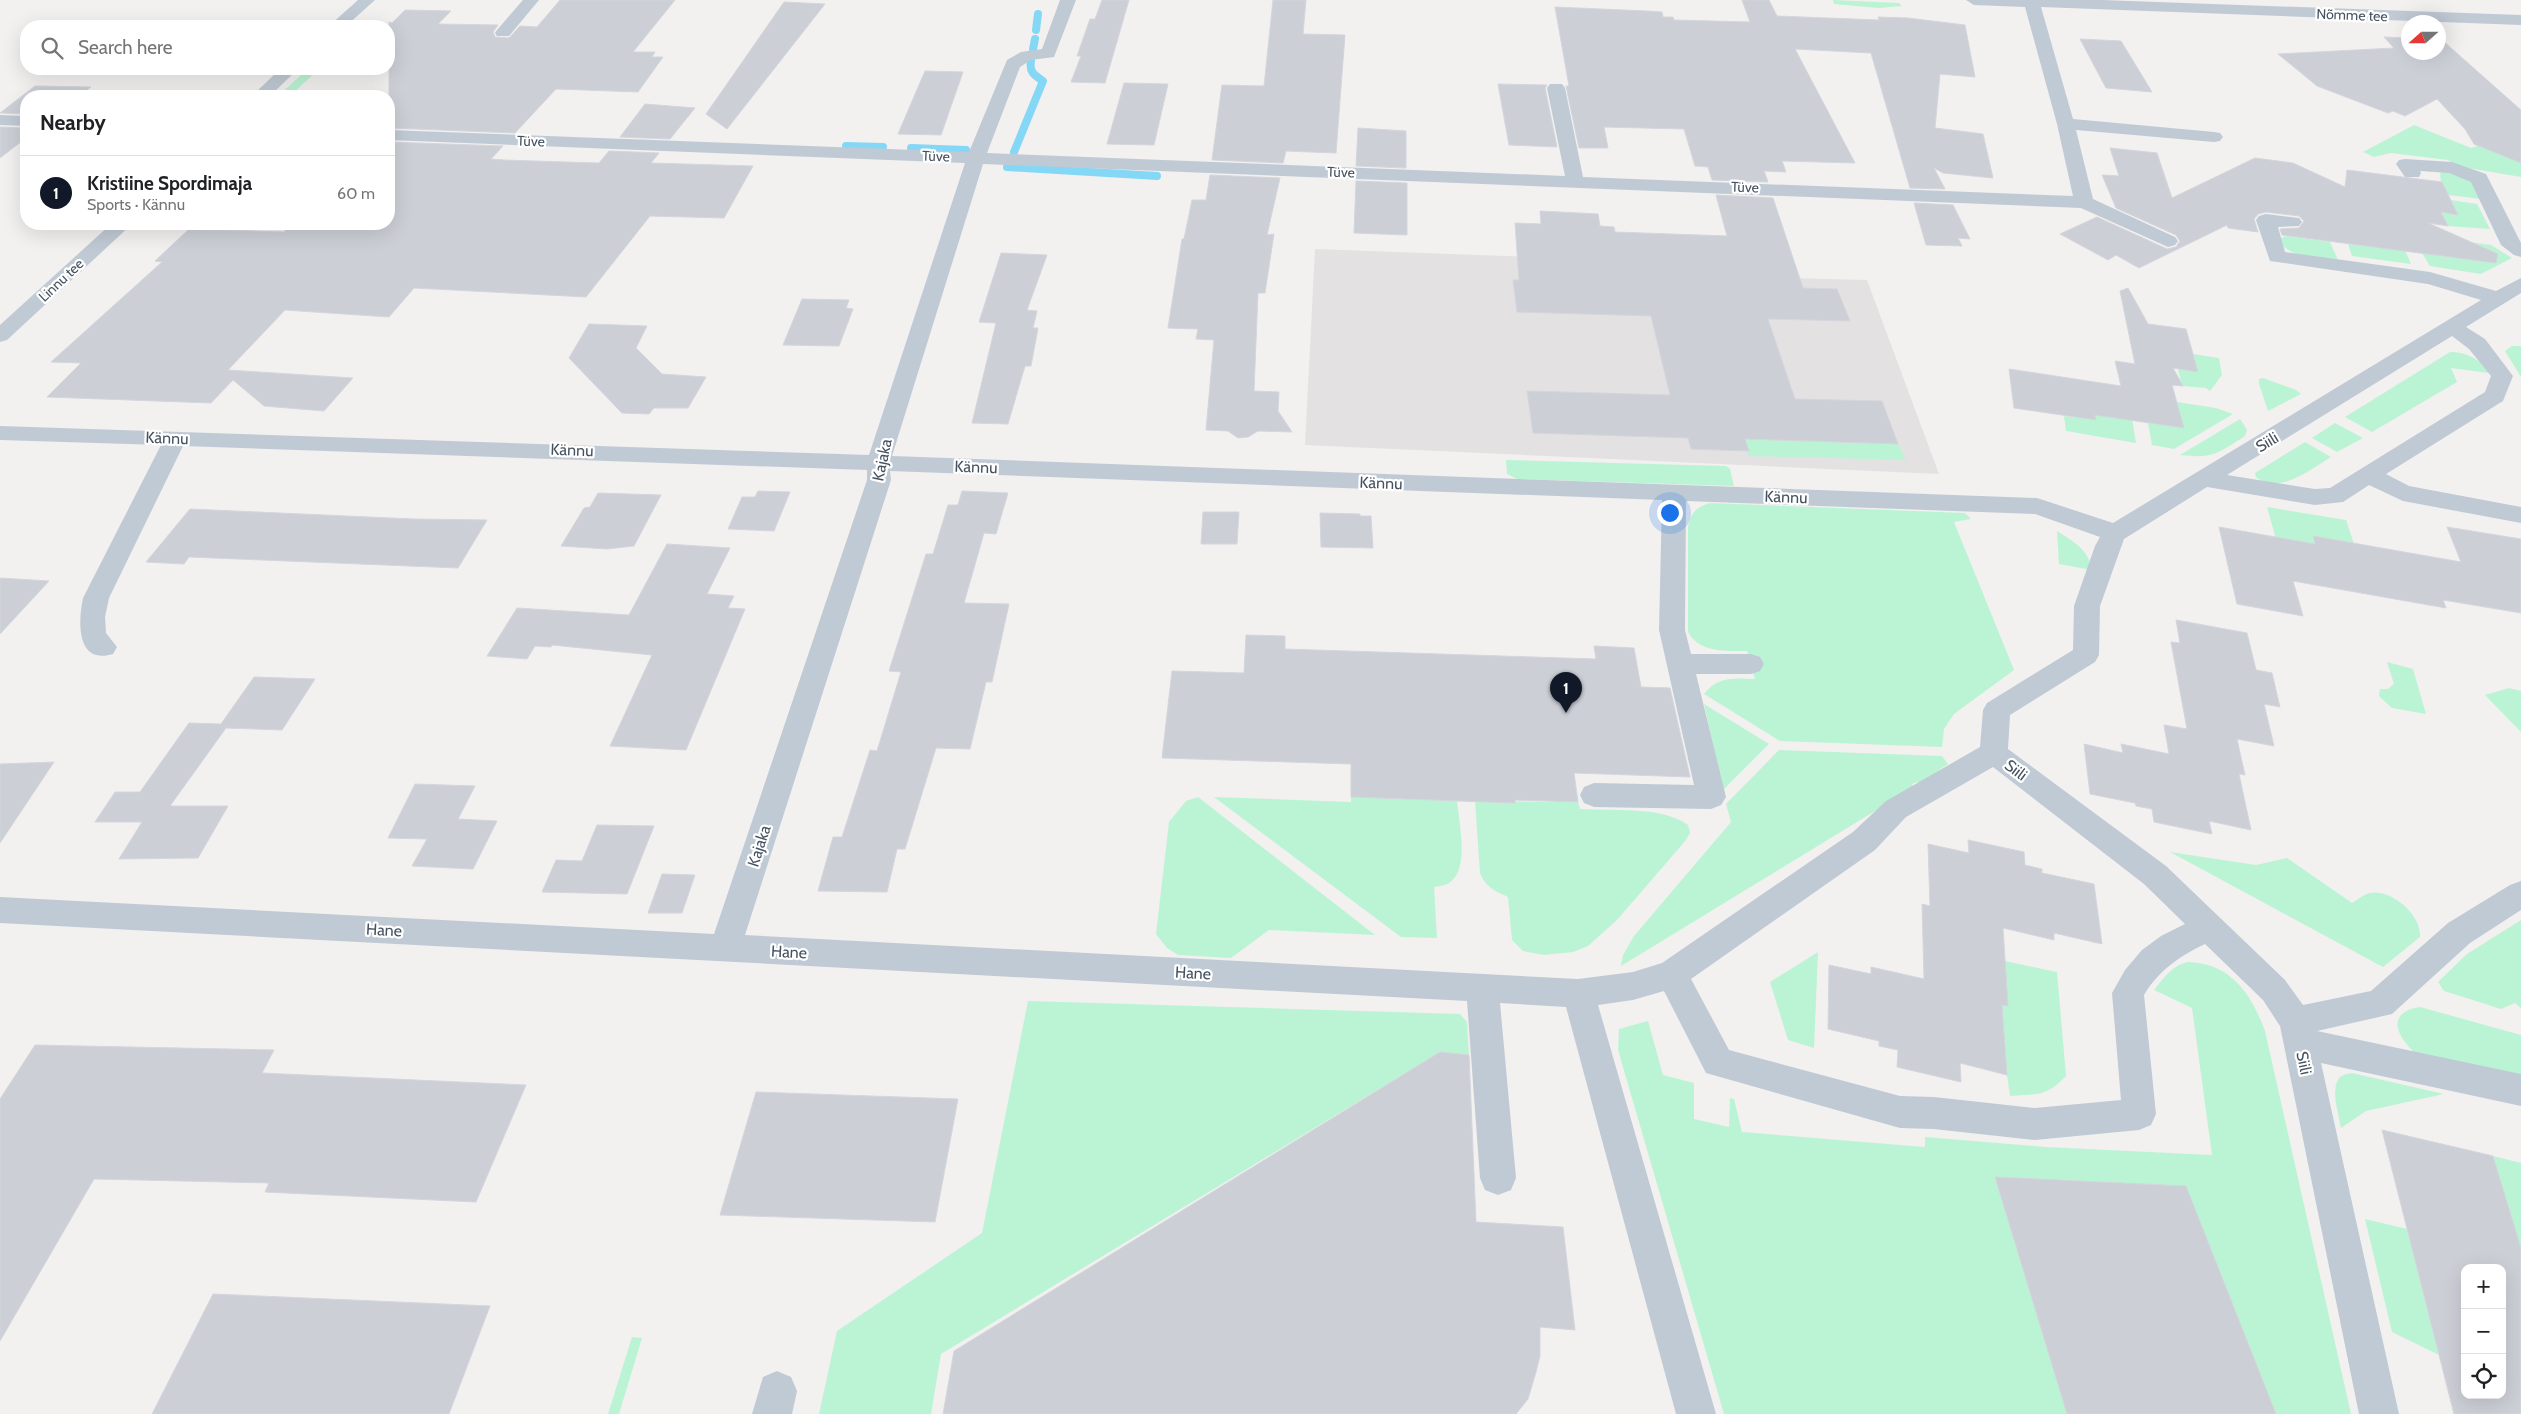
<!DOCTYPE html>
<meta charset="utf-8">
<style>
:root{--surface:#fff;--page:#f6f6f6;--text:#202124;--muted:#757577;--line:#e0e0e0;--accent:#111827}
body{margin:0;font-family:Cabin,sans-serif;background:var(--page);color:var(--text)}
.controls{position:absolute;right:15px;bottom:15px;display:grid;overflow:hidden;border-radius:10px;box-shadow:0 5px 20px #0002}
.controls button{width:45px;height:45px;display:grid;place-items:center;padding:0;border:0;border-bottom:1px solid var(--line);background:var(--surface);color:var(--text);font:25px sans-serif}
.compass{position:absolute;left:2401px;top:15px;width:45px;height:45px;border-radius:50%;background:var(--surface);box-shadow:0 5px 20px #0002;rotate:249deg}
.you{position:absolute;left:1669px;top:512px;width:18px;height:18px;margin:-12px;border:4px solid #fff;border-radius:50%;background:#1a73e8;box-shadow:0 0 0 8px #1a73e833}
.badge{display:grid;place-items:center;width:32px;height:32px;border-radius:50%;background:var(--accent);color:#fff;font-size:16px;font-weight:700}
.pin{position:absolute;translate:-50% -41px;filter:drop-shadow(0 1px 2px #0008)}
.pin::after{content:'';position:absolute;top:26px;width:18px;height:15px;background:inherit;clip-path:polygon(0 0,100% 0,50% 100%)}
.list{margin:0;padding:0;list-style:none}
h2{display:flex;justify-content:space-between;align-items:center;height:65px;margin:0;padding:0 20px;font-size:21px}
h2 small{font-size:16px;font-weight:400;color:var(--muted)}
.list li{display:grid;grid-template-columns:32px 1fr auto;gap:15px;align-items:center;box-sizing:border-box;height:75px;padding:0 20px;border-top:1px solid var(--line)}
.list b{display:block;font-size:19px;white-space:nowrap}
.list p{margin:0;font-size:16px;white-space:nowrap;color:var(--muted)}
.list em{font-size:16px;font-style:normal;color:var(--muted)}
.icon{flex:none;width:28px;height:28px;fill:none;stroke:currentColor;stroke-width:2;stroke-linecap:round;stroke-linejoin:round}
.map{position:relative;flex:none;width:2521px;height:1414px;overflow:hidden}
.search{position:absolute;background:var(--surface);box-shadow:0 5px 20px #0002;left:20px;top:20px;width:375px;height:55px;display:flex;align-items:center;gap:12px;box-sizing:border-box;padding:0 18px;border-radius:20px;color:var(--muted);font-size:19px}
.panel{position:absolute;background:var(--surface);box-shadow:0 5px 20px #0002;left:20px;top:90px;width:375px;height:140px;border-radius:20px}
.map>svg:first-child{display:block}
.education{fill:#e4e1e2}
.green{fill:#bbf4d4}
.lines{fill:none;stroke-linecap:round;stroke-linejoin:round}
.stream{stroke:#84d8f6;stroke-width:8}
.building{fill:#cccfd6;stroke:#d4d6dd;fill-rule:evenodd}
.minor{fill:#c0cad4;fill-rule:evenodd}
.labels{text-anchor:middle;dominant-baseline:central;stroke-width:4.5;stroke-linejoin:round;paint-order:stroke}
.far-street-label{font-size:14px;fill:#465260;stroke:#fff}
.street-label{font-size:16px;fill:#465260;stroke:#fff}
</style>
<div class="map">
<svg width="2521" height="1414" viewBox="0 0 2521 1414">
<rect width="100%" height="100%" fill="#f3f0f0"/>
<polygon class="education" points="1315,249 1532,257 1667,275 1867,280 1939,474 1305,445"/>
<g class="green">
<polygon points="1833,0 1899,3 1902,6 1878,8 1834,4"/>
<polygon points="308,69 319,69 290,96 278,96"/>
<polygon points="2414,125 2471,148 2481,145 2521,147 2521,177 2456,166 2448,160 2391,153 2374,157 2363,152"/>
<polygon points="2444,171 2471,180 2482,199 2448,195 2441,182 2440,173"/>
<polygon points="2451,200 2477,204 2490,229 2448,226 2441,212 2457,214"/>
<path d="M2286,236L2330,242L2338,260C2319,258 2287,259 2279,239Z"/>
<polygon points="2446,239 2491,245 2512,258 2481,274 2430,266 2422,253 2454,258"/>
<polygon points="2348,244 2405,250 2411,264 2352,256"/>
<polygon points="2512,346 2521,346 2521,377 2505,351"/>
<path d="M2450,352C2467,352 2480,359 2489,373L2451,368L2457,382L2372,432L2345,417Z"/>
<polygon points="2193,354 2219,358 2222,375 2210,391 2206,388 2182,386 2178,369 2198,372"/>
<polygon points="2263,378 2296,390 2301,394 2268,411 2259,384 2259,379"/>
<polygon points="2177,402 2216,408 2233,414 2174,449 2152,445 2148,423 2183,428"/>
<polygon points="2095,413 2132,418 2136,443 2066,431 2064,416 2096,420"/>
<path d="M2240,419L2247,430L2245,436C2218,453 2213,459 2180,455Z"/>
<polygon points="2335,423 2363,438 2337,452 2312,438"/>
<polygon points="1745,439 1898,444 1906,460 1748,456"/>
<path d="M2305,442L2331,457C2311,469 2278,496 2256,477L2255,473Z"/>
<polygon points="1506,460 1726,466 1730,469 1734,486 1517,479 1507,474"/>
<path d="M1710,503L1965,513L1971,519L1954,522L2014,670L1954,714L1944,729L1942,747L1780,741L1704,694C1717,676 1735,678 1755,679L1747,651C1727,651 1699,653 1688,632V526C1691,513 1696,507 1710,503Z"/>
<polygon points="2267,507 2346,520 2354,544 2313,537 2315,546 2276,539"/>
<path d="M2057,531C2073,541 2089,550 2092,570L2059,564Z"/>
<polygon points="2387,662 2413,669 2426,714 2392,708 2379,696 2380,689 2388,689 2394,684"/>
<polygon points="2509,688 2521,691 2521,732 2485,695"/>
<polygon points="1704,704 1769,744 1723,790"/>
<polygon points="1779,750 1942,756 1948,764 1919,784 1917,782 1912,784 1913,786 1893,800 1621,966 1623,955 1634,936 1731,822 1726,804"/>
<polygon points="1198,797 1375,935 1269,930 1231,958 1178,955 1167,948 1156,934 1169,822 1186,801"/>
<path d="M1214,797L1351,802V797L1457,801C1459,822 1470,870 1449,883C1445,886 1438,886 1434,887L1437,938L1401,937Z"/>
<path d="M1475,801L1578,802L1580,809C1611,811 1663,806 1688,825L1690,833L1686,840L1617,920L1588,946L1573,952L1544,955L1523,951L1512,940L1508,897C1495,891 1485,887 1480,873Z"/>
<path d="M2170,852L2256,865L2287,858L2352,903C2357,900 2363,895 2369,893C2391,888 2422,915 2420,937L2383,967Z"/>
<polygon points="2521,920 2521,1008 2515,1003 2501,1009 2444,991 2438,982 2467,954"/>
<polygon points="1818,952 1814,1048 1788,1040 1770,982"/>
<path d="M2005,961L2057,972L2066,1076C2046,1097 2037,1094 2010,1096L2007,1075L1989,1001Z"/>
<path d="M2188,962C2231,963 2252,995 2265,1031L2351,1414H1724L1618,1050L1619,1029L1648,1021L1663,1075L1694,1083V1119L1729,1127L1730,1098L1734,1099L1742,1132L1925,1147V1137L2046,1147L2212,1155L2192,1008L2154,990C2164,978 2172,965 2188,962Z"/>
<polygon points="1028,1001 1460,1014 1467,1022 1469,1055 1440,1052 941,1354 931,1414 819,1414 837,1331 982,1233"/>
<path d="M2420,1007L2521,1035V1075L2415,1053C2396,1036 2386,1012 2420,1007Z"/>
<path d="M2352,1073L2444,1094L2366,1111L2341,1128C2339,1115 2331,1091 2338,1080C2340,1075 2347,1074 2352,1073Z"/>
<polygon points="2493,1156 2521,1163 2521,1248"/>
<polygon points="2365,1219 2407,1229 2439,1355 2392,1332"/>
<polygon points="632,1337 642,1338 619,1414 608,1414"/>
</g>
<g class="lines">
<g class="stream">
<polyline points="1036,30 1038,14"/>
<polyline points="1033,49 1035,39"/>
<polyline points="846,146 883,147"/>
<polyline points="911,148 966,150"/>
<path d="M1014,152L1043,81C1034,75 1029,72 1031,61"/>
<polyline points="1007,167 1157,176"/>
</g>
</g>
<g class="building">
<polygon points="560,0 675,0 633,52 655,52 652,57 663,57 638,92 556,89 515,133 389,128 389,22 392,23 405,10 451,11 438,24 498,25 493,32 495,37 509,38 520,26 537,27"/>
<polygon points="1102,0 1129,0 1105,83 1071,82 1081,56 1077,56 1090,19 1095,19"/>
<polygon points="1273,0 1306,0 1303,34 1345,35 1336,153 1286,151 1283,163 1212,160 1222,85 1264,86"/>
<polygon points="1742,0 1769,0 1777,16 1879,20 1878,17 1908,18 1965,25 1975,77 1940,74 1935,128 1983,134 1993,178 1943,173 1934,168 1945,189 1910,188 1871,53 1795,49 1855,163 1782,161 1786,172 1764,171 1768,182 1712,180 1708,167 1695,166 1684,129 1604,127 1608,148 1579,148 1566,86 1569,86 1555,7 1647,11 1662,12 1663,17 1673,17 1674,20 1750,22"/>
<polygon points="784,2 825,4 727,129 706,114"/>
<polygon points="2384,37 2408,38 2408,52 2438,52 2438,39 2442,40 2521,110 2521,163 2474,144 2465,129 2437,99 2405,116 2393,111 2388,113 2317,86 2278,54 2394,48"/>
<polygon points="2080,39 2121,41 2152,92 2106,88"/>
<polygon points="925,71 963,72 941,135 898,134"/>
<polygon points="1124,83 1168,84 1154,145 1107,144"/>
<polygon points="1498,84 1547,85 1545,88 1557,147 1509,145"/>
<polygon points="35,86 91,87 79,96 26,96 26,114 0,113"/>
<polygon points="645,104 695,108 670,139 620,137"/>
<polygon points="0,127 26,128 26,138 0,158"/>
<polygon points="1358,128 1406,131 1406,168 1356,166"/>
<polygon points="389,142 503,146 491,159 504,160 599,163 609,151 659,153 651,163 753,166 724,218 650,216 586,297 414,288 389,317 285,310 228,370 353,378 324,411 264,406 233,380 211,403 47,397 81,363 51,362 162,262 155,261 189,229 284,232 292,224 389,224"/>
<polygon points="2110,148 2157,153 2172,198 2255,158 2293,163 2345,187 2347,170 2442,182 2458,215 2441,212 2448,226 2428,223 2498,254 2496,263 2282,235 2280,229 2299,228 2304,221 2299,216 2266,212 2258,214 2254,219 2258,232 2228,228 2227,225 2139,268 2116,255 2108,260 2060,234 2097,217 2167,249 2176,247 2180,241 2176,235 2116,208 2102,175 2119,176"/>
<polygon points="1210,175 1280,178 1267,235 1274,234 1265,293 1258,293 1254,391 1279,392 1278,411 1292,432 1258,431 1248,437 1238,438 1228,431 1206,430 1214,340 1196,339 1198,329 1168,328 1182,239 1184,239 1192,200 1206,200"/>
<polygon points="1356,181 1407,183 1407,235 1354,233"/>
<polygon points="1716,195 1773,198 1803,288 1837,289 1850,321 1768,319 1795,399 1882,401 1898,444 1745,439 1749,451 1691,449 1688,438 1533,433 1527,391 1670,395 1651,316 1517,312 1513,280 1519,280 1515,223 1541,224 1540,211 1598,214 1600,226 1614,227 1615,232 1727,236"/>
<polygon points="1914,203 1953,205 1970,239 1958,238 1962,246 1926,245"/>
<polygon points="1001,253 1047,255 1027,310 1037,311 1033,328 1038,328 1031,366 1025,366 1008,424 972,423 996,323 979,322"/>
<polygon points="2128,288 2148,324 2186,329 2198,372 2173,368 2183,386 2172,385 2184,428 2095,415 2096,420 2014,408 2009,369 2121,386 2115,361 2135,364 2120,291"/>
<polygon points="802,299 849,300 846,308 853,309 839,346 783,345"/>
<polygon points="589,324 647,326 636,348 662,374 706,377 688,408 654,408 649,414 622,413 569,358"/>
<polygon points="758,491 790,492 774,531 728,529 742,497 755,497"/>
<polygon points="962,491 1008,493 996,534 984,533 964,603 1009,604 992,682 986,682 970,749 936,748 905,849 897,849 887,892 818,891 833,837 842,837 870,750 877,751 901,672 889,671 926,554 933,554 948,505 958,505"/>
<polygon points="598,493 661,495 634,546 607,549 561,546 584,508 590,507"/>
<polygon points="190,509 414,519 487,520 458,568 189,557 184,564 146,562"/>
<polygon points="1203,512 1239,512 1237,544 1201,544"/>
<polygon points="1320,513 1360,514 1360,516 1371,516 1373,548 1321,547"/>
<polygon points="2219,527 2315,544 2313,536 2461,562 2447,527 2521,539 2521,613 2443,600 2446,608 2293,581 2303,616 2237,604"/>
<polygon points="667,544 730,548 707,594 734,596 728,608 745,609 686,750 610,746 652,655 552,645 551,647 535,646 527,659 487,656 517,608 629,615"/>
<polygon points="0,578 49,581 0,634"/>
<polygon points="2176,620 2247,633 2256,670 2272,673 2280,707 2264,704 2274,746 2237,739 2245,775 2239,774 2251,830 2209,821 2212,834 2154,822 2152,809 2136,806 2135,803 2090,794 2084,744 2123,753 2121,744 2169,754 2164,725 2187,729 2171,642 2180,643"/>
<polygon points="1246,635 1285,636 1285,649 1596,659 1594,646 1634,648 1641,687 1670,688 1690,777 1574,773 1578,802 1515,800 1515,803 1351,797 1351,764 1162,758 1172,671 1244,673"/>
<polygon points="254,677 315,679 282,730 226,728 170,806 228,806 198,858 119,859 142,822 95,822 115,792 140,792 189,723 221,724"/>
<polygon points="54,762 0,843 0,764"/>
<polygon points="415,784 475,786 458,819 497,821 473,869 412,866 427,839 388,838"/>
<polygon points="597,825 654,826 627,894 542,892 556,860 582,861"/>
<polygon points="1968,840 2024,852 2025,865 2042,869 2042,873 2094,884 2102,944 2054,933 2054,940 2003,928 2008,1006 2002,1005 2007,1075 1960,1063 1961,1082 1897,1067 1898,1050 1879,1046 1879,1041 1828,1029 1829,965 1871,974 1871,967 1924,979 1922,904 1930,906 1928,844 1969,853"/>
<polygon points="662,874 695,875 682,913 648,913"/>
<polygon points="35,1045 274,1050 262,1073 526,1085 476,1202 265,1192 269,1183 94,1179 0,1341 0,1099"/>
<polygon points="1440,1052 1469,1055 1476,1222 1563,1227 1575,1330 1540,1327 1540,1356 1536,1372 1528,1399 1516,1414 943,1414 954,1351"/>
<polygon points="756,1092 958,1099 935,1222 720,1215"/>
<path d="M2382,1130L2493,1156L2521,1248V1414H2454ZM2465,1268H2502V1395H2465Z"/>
<polygon points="1995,1177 2186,1186 2276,1414 2067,1414"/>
<polygon points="213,1294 490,1306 449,1414 152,1414"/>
</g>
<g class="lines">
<g class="minor">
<polygon points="358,0 375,0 346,26 329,26"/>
<polygon points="523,0 539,0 509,36 497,36 495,33 497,30"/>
<path d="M1060,0H1076L1054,57L1031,60L1020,67L987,153L1565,176L1547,88L1550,84H1562L1565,88L1583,177L2073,196L2057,124L2025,7L1974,5L1966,0H2102L2521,15V25L2041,7L2073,119L2214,132L2220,133L2223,137L2220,141L2214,142L2076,130L2093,199L2175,237L2178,241L2175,245L2168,247L2081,208L983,164L892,456L2037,498L2113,523L2481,300L2428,284L2270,261L2256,220L2259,216L2266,214L2299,218L2302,222L2299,226L2278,227L2285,252L2430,272L2496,291L2521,278V293L2466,327L2485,339L2513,376L2503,401L2386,474L2409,486L2521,507V523L2403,501L2369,485L2343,502L2315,505L2207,487L2124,539L2100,606L2099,655L2095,662L2010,715L2008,749L2166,866L2285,980L2303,1005L2371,991L2448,923L2510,885L2521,881V910L2470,943L2392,1014L2317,1031L2521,1074V1106L2321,1063L2399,1414H2359L2280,1026L2263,1000L2205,944C2180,956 2159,970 2144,995L2156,1114L2151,1125L2139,1130L2035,1140L1934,1129L1900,1128L1706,1073L1664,991L1633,1000L1598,1005L1716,1414H1676L1566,1007L1500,1003L1516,1178L1511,1190L1498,1195L1485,1190L1480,1178L1467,1001L0,923V897L714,934L867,480V470L183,446L109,598L105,617L106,633L117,647L113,654C76,665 78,621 83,598L161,445L0,440V426L869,455L965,163L389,140V130L969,152L1007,60L1021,52L1042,49ZM2452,336L2469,349L2491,376L2485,392L2330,488L2315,489L2227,475ZM890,471L1662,500L1659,630L1694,785L1594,783L1584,787L1580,795L1584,803L1594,807L1711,809L1721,805L1726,797L1696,674H1751L1760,671L1764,664L1760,657L1751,654H1691L1685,630L1686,501L2035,514L2100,537L2095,546L2074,606L2073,650L1987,703L1983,710L1980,747L1886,801L1853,832L1662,963L1633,972L1578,979L745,935L891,480ZM1993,767L2144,884L2185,924L2161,936L2142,950L2125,970L2112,993L2121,1100L2035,1108L1934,1097L1900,1096L1729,1050L1691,979L1875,850L1906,817Z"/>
<polygon points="280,69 298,69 270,96 252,96"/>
<polygon points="0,115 26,116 26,126 0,125"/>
<polygon points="2405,159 2452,162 2486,174 2521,243 2521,257 2514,255 2501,245 2471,182 2449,173 2420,171 2421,173 2419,177 2405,177 2396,164 2399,160"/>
<polygon points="111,224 132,224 7,340 0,342 0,325"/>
<polygon points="777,1371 791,1377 797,1391 792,1414 752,1414 763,1377"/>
</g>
</g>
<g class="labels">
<g class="far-street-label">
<text transform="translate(2352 15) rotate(2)">Nõmme tee</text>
<text transform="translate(531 141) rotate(2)">Tüve</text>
<text transform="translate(936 156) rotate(2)">Tüve</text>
<text transform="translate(1341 172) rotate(2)">Tüve</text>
<text transform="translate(1745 187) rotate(2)">Tüve</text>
<text transform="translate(61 280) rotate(-43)">Linnu tee</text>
</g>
<g class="street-label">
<text transform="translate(167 438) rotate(2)">Kännu</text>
<text transform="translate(2267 442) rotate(-31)">Siili</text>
<text transform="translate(572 450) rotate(2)">Kännu</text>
<text transform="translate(882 460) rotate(-78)">Kajaka</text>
<text transform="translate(976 467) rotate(2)">Kännu</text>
<text transform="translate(1381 483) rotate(2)">Kännu</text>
<text transform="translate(1786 497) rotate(2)">Kännu</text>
<text transform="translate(2016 770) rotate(37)">Siili</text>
<text transform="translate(759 846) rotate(-72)">Kajaka</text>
<text transform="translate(384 930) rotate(3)">Hane</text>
<text transform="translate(789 952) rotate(3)">Hane</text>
<text transform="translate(1193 973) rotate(3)">Hane</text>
<text transform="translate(2304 1063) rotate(78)">Siili</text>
</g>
</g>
</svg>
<div class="controls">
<button>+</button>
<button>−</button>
<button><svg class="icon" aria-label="locate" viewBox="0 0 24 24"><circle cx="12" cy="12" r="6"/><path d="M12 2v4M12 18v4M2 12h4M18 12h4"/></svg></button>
</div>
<svg class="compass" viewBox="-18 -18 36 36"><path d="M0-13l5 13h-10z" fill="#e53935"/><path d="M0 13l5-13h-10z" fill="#757577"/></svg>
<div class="you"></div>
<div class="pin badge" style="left:1566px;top:713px">1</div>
<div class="search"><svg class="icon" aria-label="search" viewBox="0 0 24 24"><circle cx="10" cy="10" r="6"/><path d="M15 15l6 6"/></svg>Search here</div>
<section class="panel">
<h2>Nearby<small></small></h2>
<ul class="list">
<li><span class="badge">1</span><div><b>Kristiine Spordimaja</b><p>Sports · Kännu</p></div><em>60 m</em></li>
</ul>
</section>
</div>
